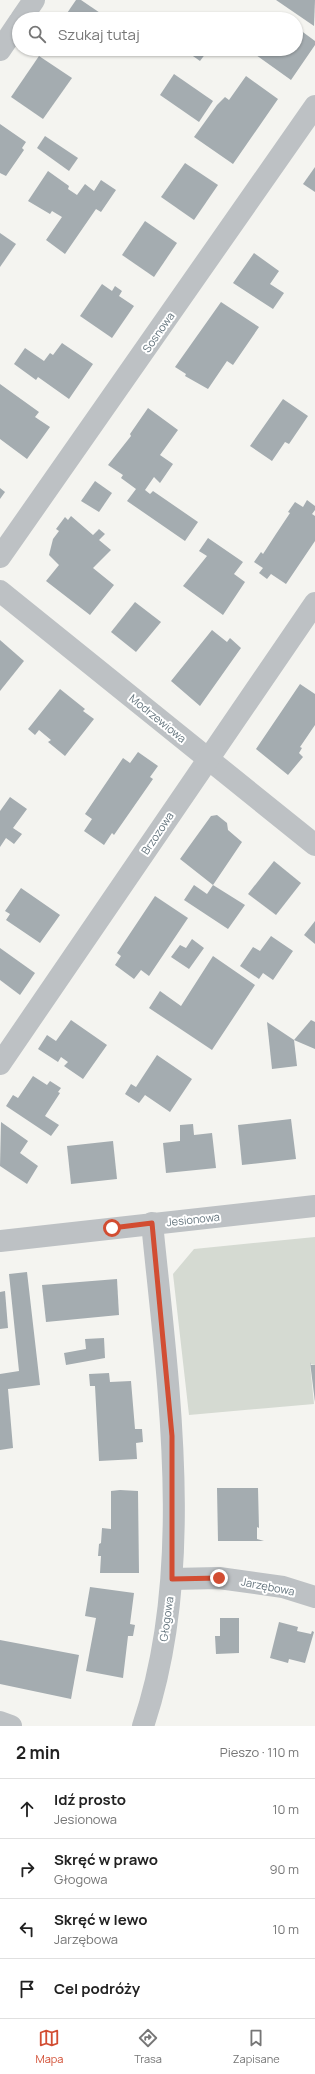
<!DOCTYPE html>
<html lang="pl">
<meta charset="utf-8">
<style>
:root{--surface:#fff;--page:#f6f6f6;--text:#222;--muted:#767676;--line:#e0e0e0;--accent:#d24d32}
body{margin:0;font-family:Manrope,sans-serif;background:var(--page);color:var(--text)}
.stop{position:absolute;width:12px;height:12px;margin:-9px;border:3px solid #d24d32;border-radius:50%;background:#fff}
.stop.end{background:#d24d32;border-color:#fff;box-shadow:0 1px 4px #0008}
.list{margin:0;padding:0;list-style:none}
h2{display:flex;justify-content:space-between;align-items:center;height:52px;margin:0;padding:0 16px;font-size:17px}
h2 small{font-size:13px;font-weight:400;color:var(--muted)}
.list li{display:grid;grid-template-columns:26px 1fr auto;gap:12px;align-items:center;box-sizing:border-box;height:60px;padding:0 16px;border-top:1px solid var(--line)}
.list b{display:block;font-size:15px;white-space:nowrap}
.list p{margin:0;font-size:13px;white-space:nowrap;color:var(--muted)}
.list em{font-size:13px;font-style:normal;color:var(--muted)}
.icon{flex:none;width:22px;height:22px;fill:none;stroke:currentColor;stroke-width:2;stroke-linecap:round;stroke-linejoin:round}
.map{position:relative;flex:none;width:315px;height:1726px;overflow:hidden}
.search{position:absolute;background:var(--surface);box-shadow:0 1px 3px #0004;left:12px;right:12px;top:12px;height:44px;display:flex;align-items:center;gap:10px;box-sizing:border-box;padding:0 14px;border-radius:22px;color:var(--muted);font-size:15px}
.sheet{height:292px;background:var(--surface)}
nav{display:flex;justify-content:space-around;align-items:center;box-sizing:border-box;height:56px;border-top:1px solid var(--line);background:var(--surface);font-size:11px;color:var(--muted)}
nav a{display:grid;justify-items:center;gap:2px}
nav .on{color:var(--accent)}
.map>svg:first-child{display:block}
.green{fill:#d5dad2}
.building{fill:#a4acb0}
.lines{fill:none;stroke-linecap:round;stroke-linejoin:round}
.minor{stroke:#bdc1c4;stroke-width:22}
.tertiary{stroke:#bdc1c4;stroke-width:22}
.route{stroke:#d24d32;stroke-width:5}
.labels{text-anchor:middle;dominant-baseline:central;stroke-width:4;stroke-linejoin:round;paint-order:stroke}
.street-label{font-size:11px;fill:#65757e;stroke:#fff}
</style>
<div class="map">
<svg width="315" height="1726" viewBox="0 0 315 1726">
<rect width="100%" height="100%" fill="#f4f4f0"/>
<polygon class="green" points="315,1237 315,1365 310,1364 314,1404 189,1415 173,1274 194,1249"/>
<g class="building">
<polygon points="76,0 81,0 109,19 63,19"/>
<polygon points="276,0 315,0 314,26"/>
<polygon points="174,12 184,19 170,19"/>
<polygon points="296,27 315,41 315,45 291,80 256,55 260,49 296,49"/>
<polygon points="183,49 209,49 200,61"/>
<polygon points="39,56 72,78 43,119 11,97"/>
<polygon points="174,74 213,101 199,122 160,95"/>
<polygon points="246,76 278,99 233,164 194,137 217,105 225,97 229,100"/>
<polygon points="0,124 26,142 22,148 24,150 6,176 0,173"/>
<polygon points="45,136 78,158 69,171 37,148"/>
<polygon points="185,163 218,185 194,220 161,197"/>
<polygon points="315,167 315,192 303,184"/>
<polygon points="48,171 69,186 68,189 77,195 85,184 94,191 101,180 116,190 101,212 96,209 65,254 46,240 62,217 52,211 50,214 28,201"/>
<polygon points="145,221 177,243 154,277 122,255"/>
<polygon points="0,233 16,244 0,267"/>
<polygon points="254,253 279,271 270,284 284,293 273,309 233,283"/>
<polygon points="102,284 112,291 115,286 122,291 119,296 134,306 112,338 80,316"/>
<polygon points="221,302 259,327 233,365 227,361 208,389 185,376 186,374 175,367"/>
<polygon points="62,343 93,364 69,399 38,377 36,380 14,364 25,348 44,361 50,353 53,355"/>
<polygon points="0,384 39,412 35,417 50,427 27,459 0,439"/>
<polygon points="283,399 308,416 289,444 285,442 272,461 250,446"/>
<polygon points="148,408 178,430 160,455 173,464 160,483 154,477 145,490 150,494 153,491 198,522 185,541 127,501 136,489 121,478 123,475 108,465 131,436 130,434"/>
<polygon points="95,481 112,493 99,512 81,501"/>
<polygon points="0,488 5,492 0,499"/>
<polygon points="307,500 315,506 315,510 312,514 315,516 315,541 286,584 271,574 267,579 259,573 263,568 254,562 261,552 263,554 276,534 290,513 288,512 295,502 303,507"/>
<polygon points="71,516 93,535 99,529 105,534 99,540 111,550 93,568 114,585 90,615 46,581 59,565 49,555 53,539 59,531 56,529 65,517 68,520"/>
<polygon points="208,538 243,562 234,574 245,582 223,615 183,586 207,556 199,551"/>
<polygon points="135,602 161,622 136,652 111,632"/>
<polygon points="212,630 227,642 230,638 241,648 200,706 171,681"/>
<polygon points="0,640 24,661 0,691"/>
<polygon points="300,684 315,694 315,725 300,747 302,748 299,753 303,757 288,775 256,749"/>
<polygon points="60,689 85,709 83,711 94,719 65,756 48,742 51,740 39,730 35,735 28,729"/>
<polygon points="138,752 158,766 150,777 153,779 114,835 112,833 104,845 84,831 92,819 85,814 123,758 130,763"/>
<polygon points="10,797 27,809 13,828 22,834 14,844 6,838 0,847 0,811"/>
<polygon points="217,815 227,823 228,830 242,842 213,885 180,859 211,816"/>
<polygon points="274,861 301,883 276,915 248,894"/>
<polygon points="194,885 207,894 213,885 245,905 228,929 184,900"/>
<polygon points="21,888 60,915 40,943 6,920 10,914 5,911"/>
<polygon points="155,896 188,918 149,976 141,970 134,979 115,965 121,956 117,953"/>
<polygon points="315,921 315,944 304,935"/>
<polygon points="271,936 293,951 273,980 263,973 259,979 240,966 253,947 260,951"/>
<polygon points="192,939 204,948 189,969 171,957 180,945 186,948"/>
<polygon points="0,948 35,973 20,995 0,980"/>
<polygon points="213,956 255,985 212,1050 149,1008 160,991 181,1006"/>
<polygon points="71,1020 107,1045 83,1079 64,1066 68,1062 61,1057 58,1062 38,1049 47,1035 56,1041"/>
<polygon points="311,1020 315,1022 315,1049 294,1040"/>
<polygon points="267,1022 294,1040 297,1066 272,1069"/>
<polygon points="157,1055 192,1079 170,1112 145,1095 139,1103 125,1094 131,1084 136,1087"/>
<polygon points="33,1076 47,1085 50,1081 61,1088 58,1092 60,1093 45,1116 59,1125 51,1136 6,1106 13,1095 18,1098"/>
<polygon points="291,1119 296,1159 242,1165 238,1125"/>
<polygon points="1,1122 28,1141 20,1153 38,1166 27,1184 0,1166"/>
<polygon points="193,1124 194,1135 212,1133 216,1168 166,1173 163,1143 180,1141 180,1125"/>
<polygon points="113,1141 117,1179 71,1184 67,1146"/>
<polygon points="27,1272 40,1385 8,1389 13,1448 0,1450 0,1374 19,1371 9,1274"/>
<polygon points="117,1279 119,1315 46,1322 42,1285"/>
<polygon points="5,1291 8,1328 0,1329 0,1292"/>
<polygon points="104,1338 105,1358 66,1365 64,1353 86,1349 85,1339"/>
<polygon points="310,1362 311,1365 315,1365 315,1402"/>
<polygon points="109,1373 110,1382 131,1381 135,1429 142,1429 143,1442 136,1443 137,1459 99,1461 95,1386 90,1386 89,1374"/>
<polygon points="217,1488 258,1488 259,1528 257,1527 257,1539 264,1541 218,1541"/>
<polygon points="120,1490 138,1491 139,1573 100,1573 101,1556 98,1556 99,1544 101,1543 102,1528 111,1529 111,1491"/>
<polygon points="90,1587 134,1593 130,1624 135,1625 133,1636 128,1636 123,1678 86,1671 96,1618 85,1616"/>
<polygon points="220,1618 239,1618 239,1653 216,1654 215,1636 220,1636"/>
<polygon points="279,1622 298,1627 297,1631 311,1634 312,1631 314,1632 305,1663 289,1659 288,1663 270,1658"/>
<polygon points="0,1640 79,1655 71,1699 0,1684"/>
</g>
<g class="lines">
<g class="minor">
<polyline points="21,19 34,0"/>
<polyline points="0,50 19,22"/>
<polyline points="0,557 315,106"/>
<polyline points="0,591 315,845"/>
<polyline points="0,1064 315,603"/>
<polyline points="172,1579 219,1578 283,1587 315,1597"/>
<polyline points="0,1722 11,1726"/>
<path d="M143,1726C196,1570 168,1384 152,1223"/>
</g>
<polyline class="tertiary" points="0,1241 315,1206"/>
</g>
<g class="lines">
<polyline class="route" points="112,1228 152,1223 172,1436 172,1579 219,1578"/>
</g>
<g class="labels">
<g class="street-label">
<text transform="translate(158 332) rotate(-55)">Sosnowa</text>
<text transform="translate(158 718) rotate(39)">Modrzewiowa</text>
<text transform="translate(157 833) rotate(-56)">Brzozowa</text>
<text transform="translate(193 1219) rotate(-6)">Jesionowa</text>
<text transform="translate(268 1586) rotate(11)">Jarzębowa</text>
<text transform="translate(166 1619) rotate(-82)">Głogowa</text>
</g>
</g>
</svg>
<div class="stop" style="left:112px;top:1228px"></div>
<div class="stop end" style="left:219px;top:1578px"></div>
<div class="search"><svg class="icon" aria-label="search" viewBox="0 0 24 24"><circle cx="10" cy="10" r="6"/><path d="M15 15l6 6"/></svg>Szukaj tutaj</div>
</div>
<section class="sheet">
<h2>2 min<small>Pieszo · 110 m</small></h2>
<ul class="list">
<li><svg class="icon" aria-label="ahead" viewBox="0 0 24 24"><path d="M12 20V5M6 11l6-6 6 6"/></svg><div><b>Idź prosto</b><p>Jesionowa</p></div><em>10 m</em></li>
<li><svg class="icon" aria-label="right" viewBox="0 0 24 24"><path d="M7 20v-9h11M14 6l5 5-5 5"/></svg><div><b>Skręć w prawo</b><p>Głogowa</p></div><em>90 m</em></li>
<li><svg class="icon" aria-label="left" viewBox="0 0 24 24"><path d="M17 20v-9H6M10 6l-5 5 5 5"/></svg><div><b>Skręć w lewo</b><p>Jarzębowa</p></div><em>10 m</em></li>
<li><svg class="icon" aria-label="arrive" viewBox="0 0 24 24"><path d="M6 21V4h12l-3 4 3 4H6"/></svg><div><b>Cel podróży</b></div></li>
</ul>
</section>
<nav>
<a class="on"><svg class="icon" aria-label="map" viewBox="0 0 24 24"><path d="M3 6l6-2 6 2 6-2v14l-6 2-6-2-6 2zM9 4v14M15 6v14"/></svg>Mapa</a>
<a><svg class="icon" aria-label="directions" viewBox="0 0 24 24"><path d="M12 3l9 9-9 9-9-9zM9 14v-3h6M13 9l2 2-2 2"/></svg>Trasa</a>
<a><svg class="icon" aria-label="saved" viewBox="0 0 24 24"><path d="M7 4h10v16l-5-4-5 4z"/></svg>Zapisane</a>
</nav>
